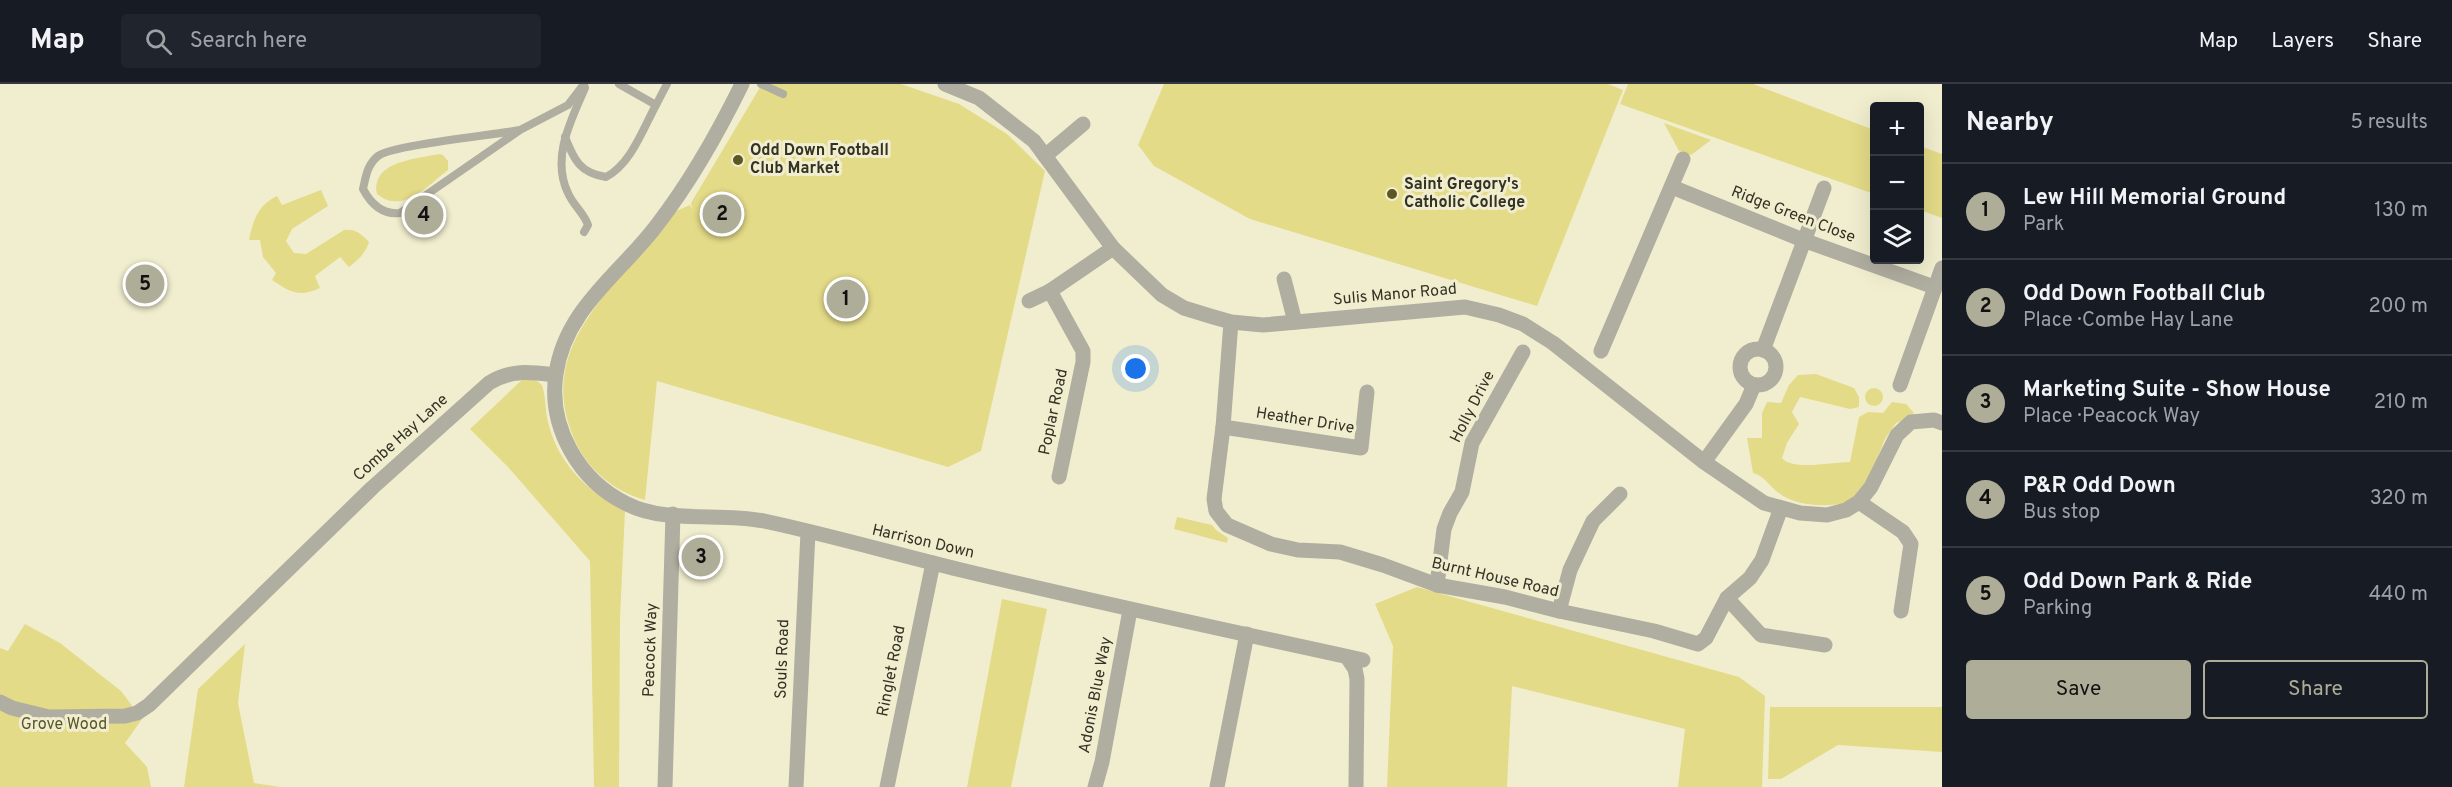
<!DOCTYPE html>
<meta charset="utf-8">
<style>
:root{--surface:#171b24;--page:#20242c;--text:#f1f3f6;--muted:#9ea1a6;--line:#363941;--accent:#aead98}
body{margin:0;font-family:Overpass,sans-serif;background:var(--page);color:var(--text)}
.controls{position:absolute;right:18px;top:18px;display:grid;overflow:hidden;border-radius:6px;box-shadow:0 6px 24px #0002}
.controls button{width:54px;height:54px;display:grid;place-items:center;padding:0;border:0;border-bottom:2px solid var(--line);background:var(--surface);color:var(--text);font:30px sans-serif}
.you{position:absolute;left:1136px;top:285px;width:21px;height:21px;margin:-15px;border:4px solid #fff;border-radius:50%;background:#1a73e8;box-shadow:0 0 0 9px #1a73e833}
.badge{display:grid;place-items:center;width:39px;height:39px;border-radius:50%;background:var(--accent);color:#111;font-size:20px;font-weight:700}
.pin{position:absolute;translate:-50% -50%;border:3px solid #fff;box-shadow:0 2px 6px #0006}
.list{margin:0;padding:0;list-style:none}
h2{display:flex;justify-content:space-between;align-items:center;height:78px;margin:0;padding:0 24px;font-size:26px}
h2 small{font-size:20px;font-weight:400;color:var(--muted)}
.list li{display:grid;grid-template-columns:39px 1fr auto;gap:18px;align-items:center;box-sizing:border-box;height:96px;padding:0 24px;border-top:2px solid var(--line)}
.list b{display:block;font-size:22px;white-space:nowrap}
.list p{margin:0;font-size:20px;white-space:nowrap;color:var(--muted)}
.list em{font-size:20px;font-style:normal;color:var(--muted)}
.actions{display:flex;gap:12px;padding:18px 24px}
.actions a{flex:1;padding:14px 0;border:2px solid var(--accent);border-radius:6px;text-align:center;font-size:21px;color:var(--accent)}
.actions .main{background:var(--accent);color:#111}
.icon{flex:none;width:33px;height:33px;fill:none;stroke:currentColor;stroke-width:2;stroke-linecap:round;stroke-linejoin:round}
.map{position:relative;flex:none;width:1942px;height:703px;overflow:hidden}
header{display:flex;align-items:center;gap:36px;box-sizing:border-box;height:84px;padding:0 30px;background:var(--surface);border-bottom:2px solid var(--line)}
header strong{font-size:28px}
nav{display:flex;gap:33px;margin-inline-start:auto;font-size:21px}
.search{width:420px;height:54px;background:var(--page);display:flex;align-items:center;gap:15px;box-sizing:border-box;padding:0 21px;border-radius:6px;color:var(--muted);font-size:22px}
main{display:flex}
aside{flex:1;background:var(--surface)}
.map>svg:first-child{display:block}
.green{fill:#e4db88}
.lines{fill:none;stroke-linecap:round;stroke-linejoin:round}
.service{stroke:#afaea0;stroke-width:8}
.minor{stroke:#afaea0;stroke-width:15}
.poi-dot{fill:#5d5724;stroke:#f1eecf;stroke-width:2}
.labels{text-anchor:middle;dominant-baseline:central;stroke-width:6;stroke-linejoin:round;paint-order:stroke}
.poi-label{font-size:16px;font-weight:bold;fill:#333225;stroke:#f1eecf;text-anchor:start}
.street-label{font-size:16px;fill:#333225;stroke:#f1eecf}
.park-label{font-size:16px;fill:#595529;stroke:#f1eecf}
</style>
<header>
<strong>Map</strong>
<div class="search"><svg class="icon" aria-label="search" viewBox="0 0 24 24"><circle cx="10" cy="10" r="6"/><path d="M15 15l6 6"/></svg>Search here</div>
<nav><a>Map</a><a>Layers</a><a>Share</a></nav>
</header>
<main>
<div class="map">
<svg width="1942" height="703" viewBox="0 0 1942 703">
<rect width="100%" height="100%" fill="#f1eecf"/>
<g class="green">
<path d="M762,0H901L959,20L1007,50L1045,87L981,367L948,383L657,297L645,416C615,407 590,388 576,359C544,290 577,242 622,190C640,169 658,148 676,127L690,121L692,125L691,119Z"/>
<polygon points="1164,0 1608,0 1623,6 1537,222 1250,135 1154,82 1138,61"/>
<polygon points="1628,0 1753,0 1874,46 1874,110 1620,20"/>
<polygon points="1664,39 1711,56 1691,71 1679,67"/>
<polygon points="1920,62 1942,70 1942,134 1920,126"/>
<path d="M439,70L443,71L448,77V86C427,102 403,131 377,110C371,77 416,75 439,70Z"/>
<path d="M321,106L328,122L292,145L286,157L294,169L306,170L344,146C356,145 361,150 369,158C366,169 357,177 349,183L340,173L315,192L320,204C299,214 290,208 272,196L276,189L263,173L260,156H249C253,136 258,121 277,112L282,121Z"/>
<path d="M1816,290L1854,304L1859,313V323L1850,325L1800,313L1792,328L1799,340L1787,359L1782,374C1792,387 1833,378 1850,378L1859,333L1868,328L1883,329L1892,318L1906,320L1914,329L1907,335L1896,339L1885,355L1870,392L1849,419C1824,423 1794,423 1775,406C1766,398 1765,393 1753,389L1747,354H1762V329L1767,318L1781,319L1789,301L1798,291Z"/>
<path d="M524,294L536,296L542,301C546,313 545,326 548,338C558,380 588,408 625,427L620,535L619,703H594L590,477L508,383L470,345Z"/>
<circle cx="1874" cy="313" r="9"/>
<polygon points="1177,433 1212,441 1216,446 1228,454 1227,459 1174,445"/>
<polygon points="1417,503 1739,593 1765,612 1762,703 1678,703 1685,645 1512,602 1507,703 1387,703 1393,562 1375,520"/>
<polygon points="1002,515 1047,525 1011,703 967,703"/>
<polygon points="25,540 60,559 121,607 142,635 125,659 147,683 151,703 0,703 0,564 8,567"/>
<polygon points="245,560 238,619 254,699 280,703 184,703 198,605"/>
<polygon points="1770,623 1942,623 1942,668 1838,661 1781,695 1768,695"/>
</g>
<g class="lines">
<g class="service">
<polyline points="761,0 783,10"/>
<polyline points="656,21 667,0"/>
<path d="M520,46C494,51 392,61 378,72C367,81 366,92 363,105C371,120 382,131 400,129L520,46L568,21L584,0"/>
<path d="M565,53C574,76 580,89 606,93C631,80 643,45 656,21L619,0"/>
<path d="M584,148L588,141C584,129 573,121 568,109C551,74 571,36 585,4"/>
</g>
<g class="minor">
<path d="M742,0C718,49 691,97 657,141C620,190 565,225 556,290C548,343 579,397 627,420C666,440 721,428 764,437C830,451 895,470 961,486C1095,518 1229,547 1363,576"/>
<polyline points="945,0 979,14 1034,57 1113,164 1162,211 1184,224 1210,232 1231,238 1263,241 1465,223 1499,231 1523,240 1553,259 1704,378 1764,419 1800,429 1827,431 1846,426 1859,418 1871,403 1897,351 1911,338 1934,336 1942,339"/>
<polyline points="1045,72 1083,40"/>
<polyline points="1672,103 1803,156 1934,203"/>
<polyline points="1284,195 1295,238"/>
<polyline points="1029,217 1050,207"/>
<polyline points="1231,238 1223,343 1214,415 1216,427 1227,441 1271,460 1298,466 1340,468 1383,481 1437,501 1505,513 1559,527 1654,547 1698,560 1706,554 1727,514 1750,494 1762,476 1781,424"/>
<circle cx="1758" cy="283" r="18"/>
<polyline points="1763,266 1824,104"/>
<polyline points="1601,267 1683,75"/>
<polyline points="1900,301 1942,184"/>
<polyline points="1223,343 1361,364 1367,308"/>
<polyline points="1704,378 1746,320 1754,301"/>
<polyline points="1059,393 1083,278 1083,267 1050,207 1113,164"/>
<polyline points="1859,418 1903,448 1911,460 1901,527"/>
<polyline points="1437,501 1444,445 1450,429 1462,408 1472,359 1523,268"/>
<polyline points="1727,514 1761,551 1825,561"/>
<polyline points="1559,527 1570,486 1593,437 1620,410"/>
<polyline points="1347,573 1355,585 1357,595 1356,703"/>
<path d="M0,618L12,624L49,633L125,632L137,629L149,621L372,404L489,299C511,285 531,288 555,291"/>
<polyline points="665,703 673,430"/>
<polyline points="796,703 808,448"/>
<polyline points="887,703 933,479"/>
<polyline points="1095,703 1102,678 1130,526"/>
<polyline points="1217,703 1247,550"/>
</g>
</g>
<g class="poi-dot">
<circle cx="738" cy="76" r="6"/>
<circle cx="1392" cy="110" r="6"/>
</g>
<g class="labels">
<g class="poi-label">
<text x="750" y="67">Odd Down Football<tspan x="750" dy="18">Club Market</tspan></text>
<text x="1404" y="101">Saint Gregory's<tspan x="1404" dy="18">Catholic College</tspan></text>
</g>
<g class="street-label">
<text transform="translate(1793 131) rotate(21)">Ridge Green Close</text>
<text transform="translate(1395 211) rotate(-5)">Sulis Manor Road</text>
<text transform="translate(1473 323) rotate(-63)">Holly Drive</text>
<text transform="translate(1054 328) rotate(-78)">Poplar Road</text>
<text transform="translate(1305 337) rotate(9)">Heather Drive</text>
<text transform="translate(401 354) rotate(-42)">Combe Hay Lane</text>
<text transform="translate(923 458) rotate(13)">Harrison Down</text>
<text transform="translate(1495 494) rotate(13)">Burnt House Road</text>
<text transform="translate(651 566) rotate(-88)">Peacock Way</text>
<text transform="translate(783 575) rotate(-88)">Souls Road</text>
<text transform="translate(892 587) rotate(-79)">Ringlet Road</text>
<text transform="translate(1096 611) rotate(-79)">Adonis Blue Way</text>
</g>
<g class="park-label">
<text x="64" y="641">Grove Wood</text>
</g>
</g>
</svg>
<div class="controls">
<button>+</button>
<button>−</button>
<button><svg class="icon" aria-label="layers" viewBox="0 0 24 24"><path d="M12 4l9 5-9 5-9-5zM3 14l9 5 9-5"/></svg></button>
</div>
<div class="you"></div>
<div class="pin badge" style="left:846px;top:215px">1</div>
<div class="pin badge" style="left:722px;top:130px">2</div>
<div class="pin badge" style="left:701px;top:473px">3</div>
<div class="pin badge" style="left:424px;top:131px">4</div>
<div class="pin badge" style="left:145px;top:200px">5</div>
</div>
<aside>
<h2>Nearby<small>5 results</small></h2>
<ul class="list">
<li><span class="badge">1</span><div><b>Lew Hill Memorial Ground</b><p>Park</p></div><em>130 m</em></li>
<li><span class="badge">2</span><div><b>Odd Down Football Club</b><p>Place · Combe Hay Lane</p></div><em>200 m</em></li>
<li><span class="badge">3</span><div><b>Marketing Suite - Show House</b><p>Place · Peacock Way</p></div><em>210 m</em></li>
<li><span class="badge">4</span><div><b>P&amp;R Odd Down</b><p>Bus stop</p></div><em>320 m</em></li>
<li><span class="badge">5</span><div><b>Odd Down Park &amp; Ride</b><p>Parking</p></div><em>440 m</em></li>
</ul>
<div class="actions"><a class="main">Save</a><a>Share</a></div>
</aside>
</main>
